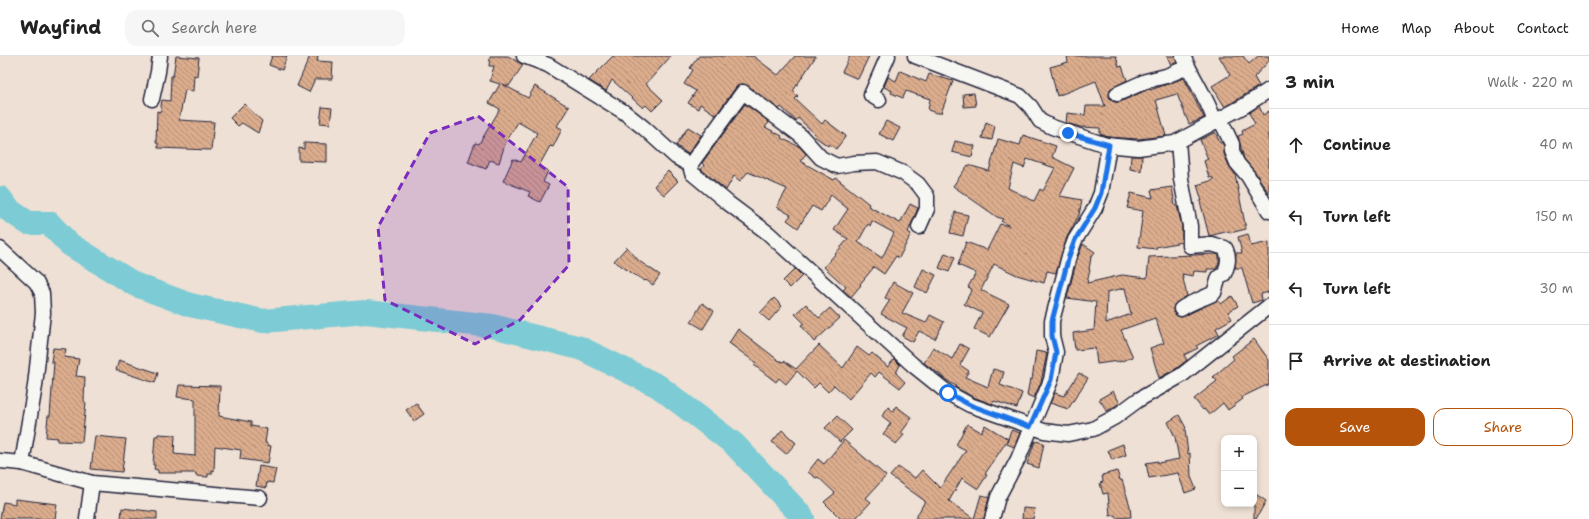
<!DOCTYPE html>
<meta charset="utf-8">
<style>
:root{--surface:#fff;--page:#f6f6f6;--text:#222;--muted:#767676;--line:#e0e0e0;--accent:#b45309}
body{margin:0;font-family:"Shantell Sans",sans-serif;background:var(--page);color:var(--text)}
.controls{position:absolute;right:12px;bottom:12px;display:grid;overflow:hidden;border-radius:8px;box-shadow:0 2px 6px #0003}
.controls button{width:36px;height:36px;display:grid;place-items:center;padding:0;border:0;border-bottom:1px solid var(--line);background:var(--surface);color:var(--text);font:20px sans-serif}
.stop{position:absolute;width:12px;height:12px;margin:-9px;border:3px solid #1a73e8;border-radius:50%;background:#fff}
.stop.end{background:#1a73e8;border-color:#fff;box-shadow:0 1px 4px #0008}
.list{margin:0;padding:0;list-style:none}
h2{display:flex;justify-content:space-between;align-items:center;height:52px;margin:0;padding:0 16px;font-size:17px}
h2 small{font-size:13px;font-weight:400;color:var(--muted)}
.list li{display:grid;grid-template-columns:26px 1fr auto;gap:12px;align-items:center;box-sizing:border-box;height:72px;padding:0 16px;border-top:1px solid var(--line)}
.list b{display:block;font-size:15px;white-space:nowrap}
.list em{font-size:13px;font-style:normal;color:var(--muted)}
.actions{display:flex;gap:8px;padding:12px 16px}
.actions a{flex:1;padding:9px 0;border:1px solid var(--accent);border-radius:12px;text-align:center;font-size:14px;color:var(--accent)}
.actions .main{background:var(--accent);color:#fff}
.icon{flex:none;width:22px;height:22px;fill:none;stroke:currentColor;stroke-width:2;stroke-linecap:round;stroke-linejoin:round}
.map{position:relative;flex:none;width:1269px;height:463px;overflow:hidden}
header{display:flex;align-items:center;gap:24px;box-sizing:border-box;height:56px;padding:0 20px;background:var(--surface);border-bottom:1px solid var(--line)}
header strong{font-size:19px}
nav{display:flex;gap:22px;margin-inline-start:auto;font-size:14px}
.search{width:280px;height:36px;background:var(--page);display:flex;align-items:center;gap:10px;box-sizing:border-box;padding:0 14px;border-radius:12px;color:var(--muted);font-size:15px}
main{display:flex}
aside{flex:1;background:var(--surface)}
.map>svg:first-child{display:block}
.lines{fill:none;stroke-linecap:round;stroke-linejoin:round}
.river{stroke:#7bcbd5;stroke-width:24}
.building{fill:url(#building-back-hatch);stroke:#22223b;fill-rule:evenodd}
.minor-casing{stroke:#22223b;stroke-width:17}
.minor{stroke:#f6f6f2;stroke-width:14}
.route{stroke:#1a73e8;stroke-width:5}
.marked{fill:#7b2cbf;fill-opacity:0.2;stroke:#7b2cbf;stroke-width:3;stroke-dasharray:8 5;stroke-linejoin:round}
</style>
<header>
<strong>Wayfind</strong>
<div class="search"><svg class="icon" aria-label="search" viewBox="0 0 24 24"><circle cx="10" cy="10" r="6"/><path d="M15 15l6 6"/></svg>Search here</div>
<nav><a>Home</a><a>Map</a><a>About</a><a>Contact</a></nav>
</header>
<main>
<div class="map">
<svg width="1269" height="463" viewBox="0 0 1269 463">
<defs>
<pattern id="building-back-hatch" width="6" height="6" patternUnits="userSpaceOnUse"><rect width="6" height="6" fill="#dbad8d"/><path d="M-1 5l2 2M0 0l6 6M5-1l2 2" fill="none" stroke="#b18c74"/></pattern>
</defs>
<rect width="100%" height="100%" fill="#eee0d4"/>
<filter id="ink" filterUnits="userSpaceOnUse"><feTurbulence type="fractalNoise" baseFrequency=".025" numOctaves="2"/><feDisplacementMap in="SourceGraphic" scale="8" xChannelSelector="R" yChannelSelector="G"/><feConvolveMatrix kernelMatrix="1 2 1 2 8 2 1 2 1" color-interpolation-filters="sRGB"/></filter>
<g filter="url(#ink)">
<g class="lines">
<polyline class="river" points="0,142 9,154 28,167 49,167 69,188 136,229 190,249 263,265 366,256 492,270 580,292 658,330 734,388 800,458 803,463"/>
</g>
<g class="building">
<polygon points="176,0 199,2 197,20 194,19 193,35 185,34 179,64 214,66 211,94 158,92 158,87 156,87 157,55 160,56 162,44 170,45 171,20 173,20"/>
<polygon points="272,0 287,0 282,14 269,9"/>
<polygon points="310,0 318,0 317,5 333,6 332,23 315,23 309,36 297,30"/>
<polygon points="490,0 508,0 523,9 509,30 502,28 528,42 535,30 569,51 557,70 562,73 553,91 550,90 539,110 548,115 543,126 549,129 540,146 528,140 530,136 503,125 513,103 521,106 537,77 518,66 505,88 499,107 490,104 486,113 468,106 475,87 479,88 500,53 489,47 500,28 490,25 494,10 489,10"/>
<polygon points="613,0 671,0 646,28 663,44 652,55 646,49 643,52 612,24 606,35 589,24"/>
<polygon points="699,0 753,0 778,19 795,0 816,0 793,35 798,40 795,43 822,68 825,64 846,80 836,93 829,88 828,90 814,80 815,78 798,62 796,65 781,51 779,53 744,28 740,28 736,31 716,59 700,48 698,53 688,47 696,35 684,28 693,14 690,12"/>
<polygon points="850,0 869,0 858,23 842,16"/>
<polygon points="1067,0 1116,0 1119,11 1122,10 1127,24 1110,33 1109,41 1112,45 1116,46 1120,46 1149,33 1150,34 1168,28 1184,22 1204,62 1189,68 1177,38 1156,44 1166,80 1138,83 1108,81 1100,78 1100,72 1080,71 1066,67 1067,57 1085,59 1086,50 1105,50 1096,25 1057,40 1050,11 1068,6"/>
<polygon points="1167,0 1175,0 1177,6 1171,9"/>
<polygon points="1219,0 1243,0 1249,8 1258,0 1269,0 1269,5 1254,21 1259,30 1225,51 1212,30 1230,19"/>
<polygon points="900,15 926,26 929,18 953,25 941,57 936,57 928,54 930,43 906,35 903,42 891,37 892,35 884,31 888,21 896,25"/>
<polygon points="974,37 976,50 964,51 963,38"/>
<polygon points="244,48 262,65 258,77 242,67 238,70 230,62"/>
<path d="M745,48L768,65L769,67L765,71L782,80L781,82L800,91L806,98L800,105L834,124L836,122L869,148L868,150L900,167L910,148L918,152L908,176L911,178L899,202L896,200L884,218L874,211L860,228L861,229L851,241L843,234L846,231L824,211L848,183L834,174L848,153L831,139L821,155L812,150L798,172L787,164L791,159L777,151L787,133L748,116L740,125L734,120L726,134L701,113L704,109L702,107ZM872,165L894,177L882,202L858,186L868,168L870,170Z"/>
<polygon points="1259,50 1263,59 1269,55 1269,138 1255,116 1244,103 1238,80 1243,78 1242,75 1255,68 1249,57"/>
<polygon points="322,51 332,52 330,68 320,67"/>
<polygon points="886,65 900,72 893,85 879,78"/>
<polygon points="986,66 995,70 992,84 982,82"/>
<polygon points="688,71 701,79 688,98 676,89"/>
<polygon points="1215,76 1220,87 1222,86 1224,90 1224,98 1229,110 1235,118 1246,173 1230,177 1229,175 1209,180 1200,145 1202,145 1197,129 1213,124 1213,122 1209,121 1204,105 1208,103 1200,84"/>
<path d="M1023,79L1056,90L1052,101L1074,112L1060,140L1082,144L1079,159L1067,181L1056,217L1047,215L1044,227L1017,219L994,208L981,234L1009,248L990,281L974,273L982,257L964,248L972,233L968,231L976,217L958,209L966,186L987,194L1000,168L1009,170L1001,165L1003,163L997,161L953,130L968,109L989,115L998,83L1020,89ZM1027,103L1055,112L1043,135L1040,133L1034,145L1008,132L1014,108L1024,112Z"/>
<polygon points="955,85 975,90 972,101 952,96"/>
<polygon points="304,87 327,88 327,106 299,105 299,92 304,93"/>
<polygon points="1131,100 1142,100 1141,115 1130,113"/>
<polygon points="668,115 678,125 664,139 654,130"/>
<polygon points="1172,131 1175,150 1177,150 1182,171 1182,186 1156,191 1156,193 1138,191 1143,155 1127,152 1131,137 1153,142 1151,134"/>
<polygon points="955,156 968,159 963,180 950,177"/>
<polygon points="1248,178 1251,190 1269,186 1269,236 1261,238 1262,244 1252,247 1242,212 1235,212 1236,197 1242,197 1238,181"/>
<path d="M1083,188L1095,196L1091,201L1089,214H1090L1087,227L1122,219L1147,222L1149,201L1215,198L1219,199V206L1216,213H1207V216L1194,215L1193,220L1182,218L1187,240L1174,249L1173,253L1174,257L1177,260L1182,261L1218,244L1221,248L1232,240L1238,250L1228,256L1232,263L1216,272L1219,278L1196,290L1198,292L1184,299L1187,304L1177,312L1159,322L1150,292L1164,287L1155,262L1121,274L1133,301L1119,306L1118,305L1097,308L1095,292L1075,294L1073,277L1094,274L1096,246L1067,242L1077,203ZM1125,232L1131,258L1106,267L1107,236Z"/>
<polygon points="627,191 639,205 660,219 653,229 646,224 645,225 633,218 614,205"/>
<polygon points="945,197 955,201 949,216 939,212"/>
<polygon points="795,213 802,220 790,232 783,225"/>
<polygon points="923,213 936,219 927,237 915,231"/>
<polygon points="893,226 913,237 902,257 926,267 930,259 944,266 935,283 919,275 913,286 902,280 907,272 881,258 890,244 885,242"/>
<polygon points="774,242 782,250 769,265 760,257"/>
<polygon points="702,247 714,255 703,273 691,266"/>
<polygon points="806,248 819,262 830,252 840,262 814,286 801,269 804,267 795,258"/>
<polygon points="738,273 778,304 783,306 784,305 796,313 819,289 843,312 857,291 869,300 872,297 888,311 894,303 900,309 896,317 905,326 900,332 879,316 875,321 871,317 849,343 834,329 828,336 819,327 814,332 797,315 786,328 779,322 776,326 754,309 756,307 729,287"/>
<polygon points="1254,283 1269,304 1269,328 1242,341 1243,343 1228,354 1223,347 1209,359 1204,353 1203,354 1194,343 1217,325 1213,321 1234,303 1232,300"/>
<polygon points="960,288 969,293 960,309 969,315 965,321 988,331 993,313 1004,316 1000,329 1022,337 1017,352 994,345 992,348 973,341 955,331 956,330 943,322 942,320 924,307 933,291 952,303"/>
<polygon points="53,292 66,293 64,301 79,303 76,320 85,321 84,345 86,347 82,386 57,385 58,382 46,381 48,360 50,360 54,306 51,306"/>
<polygon points="1036,295 1047,297 1041,326 1034,342 1027,339 1030,323 1032,324"/>
<polygon points="119,304 158,317 155,327 116,314"/>
<polygon points="1079,317 1088,322 1068,353 1050,347 1055,337 1064,340"/>
<polygon points="179,329 220,330 219,360 251,366 251,370 267,373 265,387 267,387 267,389 271,390 268,407 240,403 241,394 215,390 214,415 212,414 212,418 208,418 208,421 196,420 196,417 158,417 158,414 154,413 155,409 153,409 155,380 158,380 158,378 175,379 174,398 195,400 195,343 177,341"/>
<polygon points="1113,335 1120,347 1107,355 1099,343"/>
<polygon points="416,347 424,358 414,365 406,354"/>
<polygon points="896,350 912,362 901,377 904,379 896,388 883,378 891,367 882,360 888,351 893,355"/>
<polygon points="1179,359 1186,372 1185,373 1188,398 1190,397 1191,421 1196,433 1185,437 1178,417 1149,422 1146,407 1158,405 1158,407 1179,403 1175,381 1168,366"/>
<polygon points="837,360 852,374 840,386 825,372"/>
<polygon points="967,368 981,376 985,369 1008,383 1011,374 1020,377 1014,391 1007,388 1008,383 985,418 987,419 978,433 962,422 949,445 974,463 981,439 989,441 984,463 915,463 925,445 890,420 898,411 915,422 922,414 940,432 966,394 956,389"/>
<polygon points="782,374 796,387 786,398 772,386"/>
<polygon points="95,380 126,383 122,416 91,413"/>
<polygon points="844,384 886,420 866,442 871,446 855,463 841,463 824,446 835,437 818,421 816,422 808,416 818,403 824,408"/>
<polygon points="1035,385 1044,387 1039,412 1027,408"/>
<polygon points="1123,388 1126,399 1112,404 1108,394"/>
<polygon points="259,410 276,413 273,427 267,426 266,432 256,430"/>
<polygon points="1117,415 1120,424 1122,424 1130,450 1131,461 1116,462 1115,459 1110,460 1108,437 1103,438 1100,427 1103,426 1102,419"/>
<polygon points="1254,437 1266,445 1256,463 1254,463"/>
<polygon points="15,443 57,448 55,463 0,463 3,446 15,448"/>
<polygon points="122,452 157,456 157,463 121,463"/>
<polygon points="1023,452 1035,453 1033,463 1022,463"/>
</g>
<g class="lines">
<defs>
<g id="minor">
<polyline points="524,0 548,9 624,56 644,72 676,101 690,109 692,117 728,147 768,177 913,309 948,337 970,349 1044,375 1068,378 1093,373 1115,361 1138,344 1182,319 1269,250"/>
<polyline points="915,0 1020,40 1031,51 1040,65 1052,71 1106,89 1138,92 1175,87 1244,50 1269,34"/>
<path d="M1183,0C1193,23 1207,41 1215,66"/>
<polyline points="1117,38 1146,25 1166,20 1188,11"/>
<polyline points="152,43 158,16 160,0"/>
<polyline points="879,44 871,39 888,0"/>
<polyline points="1220,63 1232,88 1232,95 1237,107 1248,120 1269,155"/>
<path d="M1178,85L1181,123L1190,170V190L1212,188L1225,192C1230,201 1228,209 1224,218L1219,221L1214,237C1203,243 1190,246 1181,253"/>
<polyline points="690,109 743,36 801,80 821,102 837,110 854,107 877,106 903,117 918,128 927,140 927,153 919,171"/>
<polyline points="0,193 36,226 42,237 43,257 35,330 22,407"/>
<polyline points="0,405 22,407 92,427 260,442"/>
<polyline points="87,463 92,427"/>
<polyline points="992,463 998,441 1018,403 1051,324 1056,296 1052,280 1052,265 1069,200 1075,184 1095,152 1101,137 1109,89"/>
</g>
</defs>
<use href="#minor" class="minor-casing"/>
<use href="#minor" class="minor"/>
</g>
</g>
<g class="lines" filter="url(#ink)">
<polyline class="route" points="948,337 970,349 1030,371 1051,324 1056,296 1052,280 1052,265 1069,200 1075,184 1095,152 1101,137 1109,89 1068,77"/>
</g>
<path class="marked" d="M478,60L568,131L569,209L520,264L475,288L385,244L378,171L430,77Z"/>
</svg>
<div class="controls">
<button>+</button>
<button>−</button>
</div>
<div class="stop" style="left:948px;top:337px"></div>
<div class="stop end" style="left:1068px;top:77px"></div>
</div>
<aside>
<h2>3 min<small>Walk · 220 m</small></h2>
<ul class="list">
<li><svg class="icon" aria-label="ahead" viewBox="0 0 24 24"><path d="M12 20V5M6 11l6-6 6 6"/></svg><div><b>Continue</b></div><em>40 m</em></li>
<li><svg class="icon" aria-label="left" viewBox="0 0 24 24"><path d="M17 20v-9H6M10 6l-5 5 5 5"/></svg><div><b>Turn left</b></div><em>150 m</em></li>
<li><svg class="icon" aria-label="left" viewBox="0 0 24 24"><path d="M17 20v-9H6M10 6l-5 5 5 5"/></svg><div><b>Turn left</b></div><em>30 m</em></li>
<li><svg class="icon" aria-label="arrive" viewBox="0 0 24 24"><path d="M6 21V4h12l-3 4 3 4H6"/></svg><div><b>Arrive at destination</b></div></li>
</ul>
<div class="actions"><a class="main">Save</a><a>Share</a></div>
</aside>
</main>
